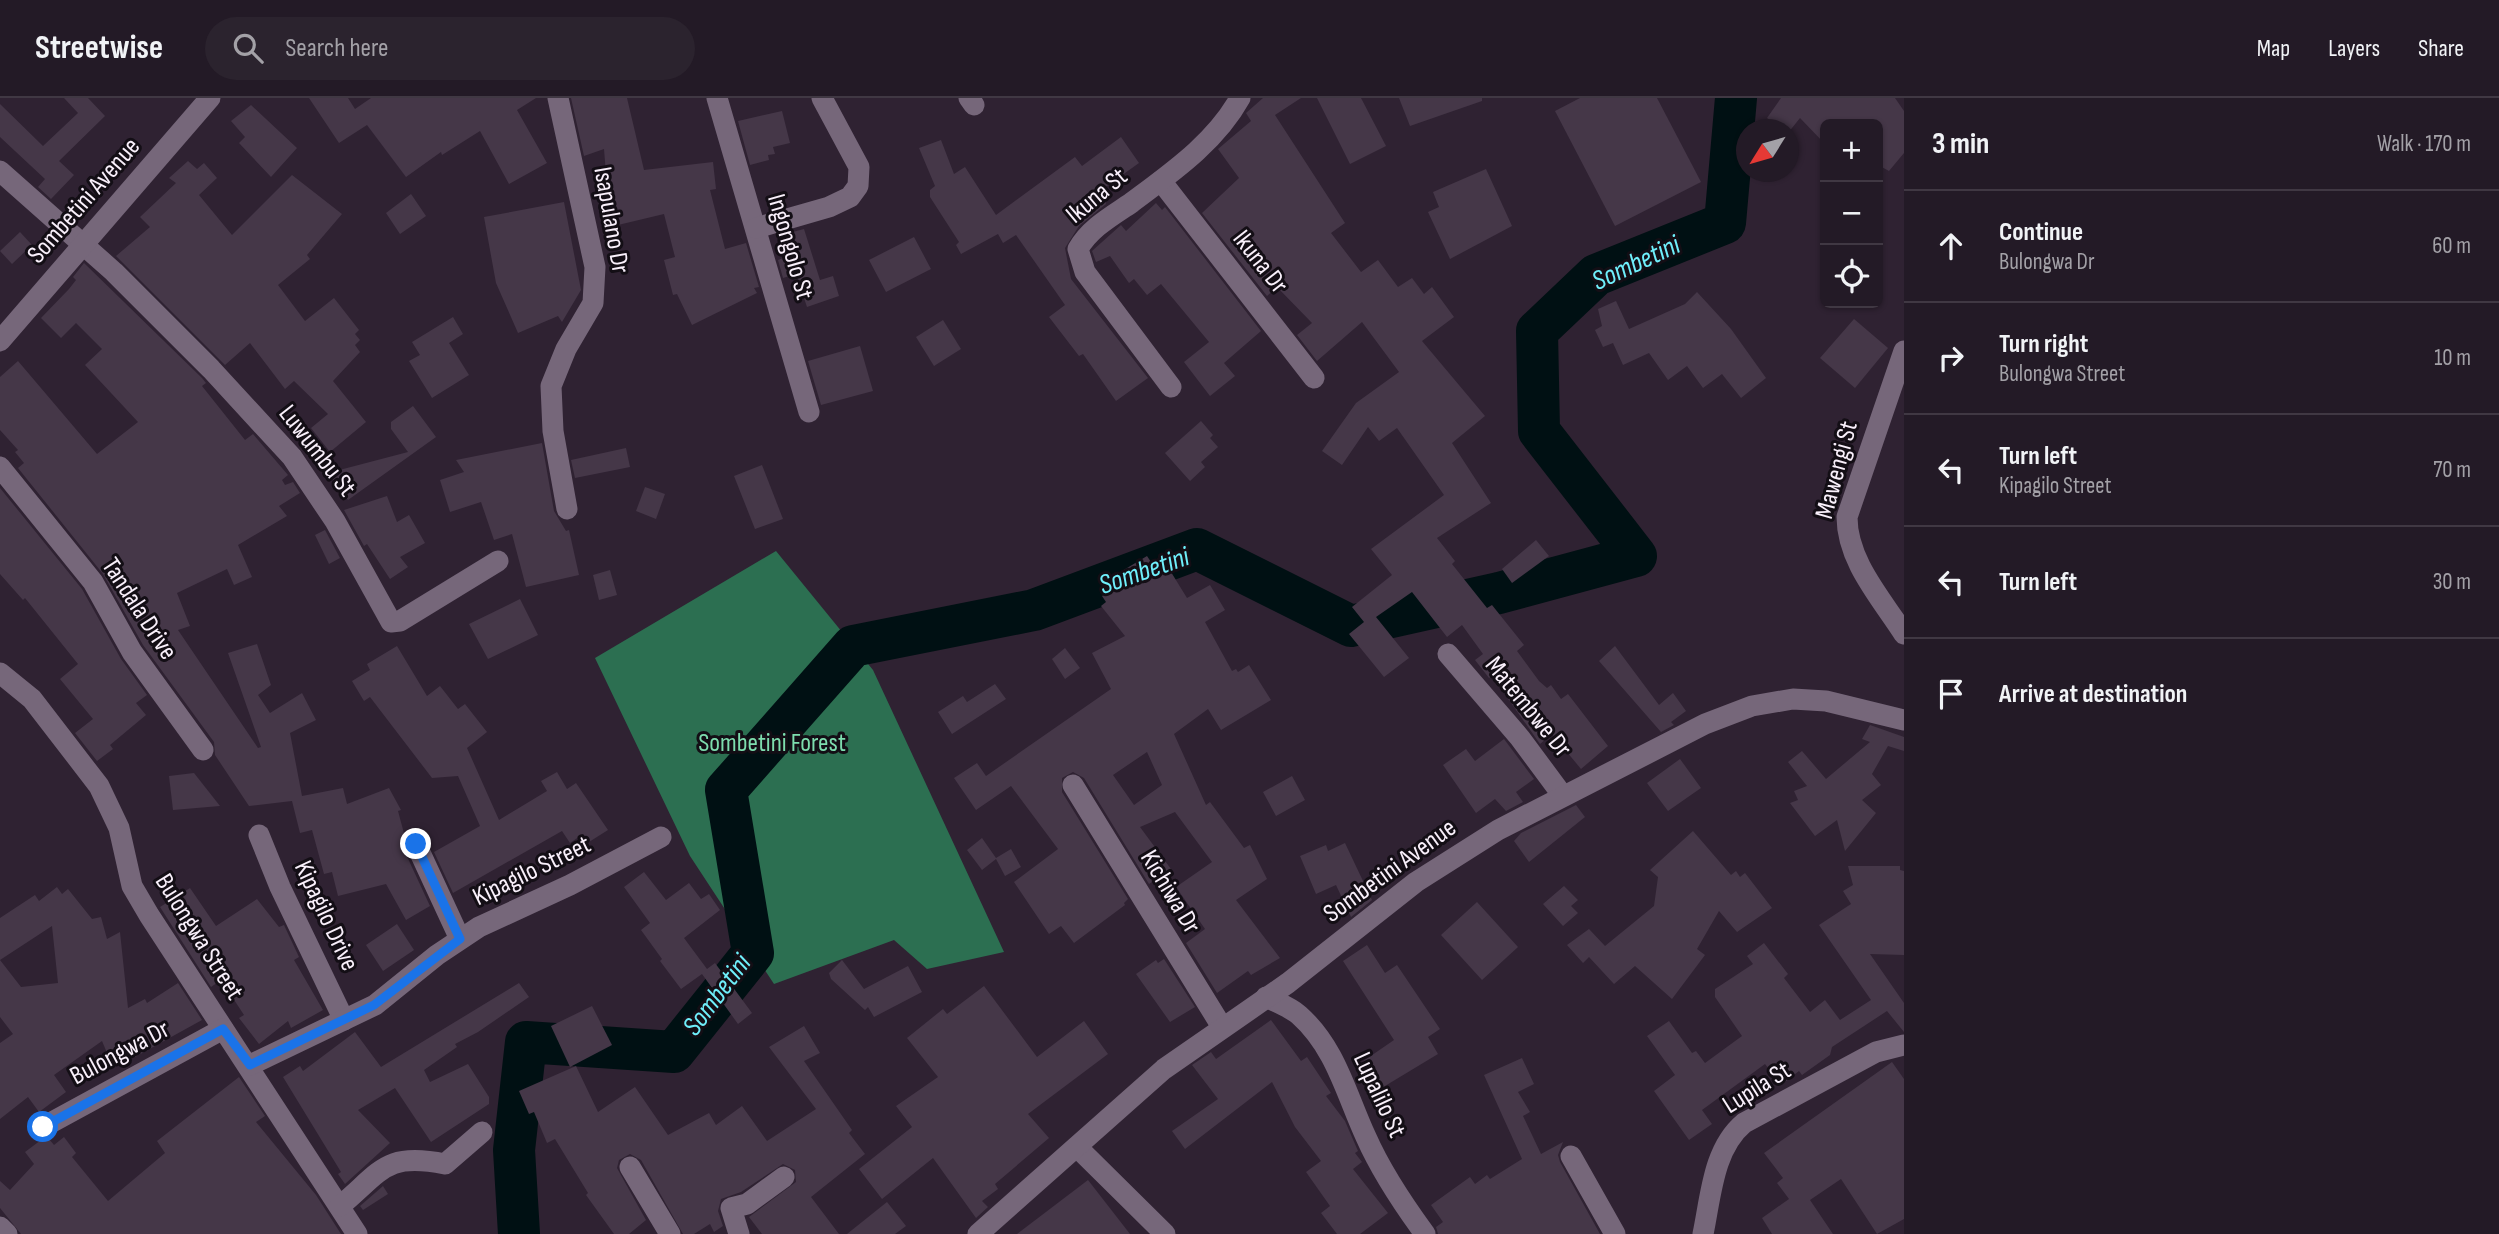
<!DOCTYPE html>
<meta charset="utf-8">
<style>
:root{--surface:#231a26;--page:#2b232e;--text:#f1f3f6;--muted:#a3a1a7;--line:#403843}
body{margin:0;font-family:"Sofia Sans Condensed",sans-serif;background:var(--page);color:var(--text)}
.controls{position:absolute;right:21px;top:21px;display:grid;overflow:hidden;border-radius:10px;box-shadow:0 2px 5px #0004}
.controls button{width:63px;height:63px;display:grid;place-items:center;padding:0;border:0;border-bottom:2px solid var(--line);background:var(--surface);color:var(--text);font:35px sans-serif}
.compass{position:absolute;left:1736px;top:21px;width:63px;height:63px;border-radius:50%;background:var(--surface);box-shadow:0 2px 5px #0004;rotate:233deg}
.stop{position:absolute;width:21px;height:21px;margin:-16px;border:5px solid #1a73e8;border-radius:50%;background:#fff}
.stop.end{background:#1a73e8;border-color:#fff;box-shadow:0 2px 7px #0008}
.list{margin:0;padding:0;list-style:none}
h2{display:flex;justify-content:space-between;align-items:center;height:91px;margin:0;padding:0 28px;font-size:30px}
h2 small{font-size:23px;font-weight:400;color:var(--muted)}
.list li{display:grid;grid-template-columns:46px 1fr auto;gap:21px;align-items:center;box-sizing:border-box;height:112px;padding:0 28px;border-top:2px solid var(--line)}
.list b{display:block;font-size:26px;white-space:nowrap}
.list p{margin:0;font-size:23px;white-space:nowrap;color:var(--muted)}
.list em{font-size:23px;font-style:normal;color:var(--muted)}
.icon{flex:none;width:38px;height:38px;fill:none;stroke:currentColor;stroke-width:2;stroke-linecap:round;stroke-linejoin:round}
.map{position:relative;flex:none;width:1904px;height:1136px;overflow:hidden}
header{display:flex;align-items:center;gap:42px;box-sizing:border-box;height:98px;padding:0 35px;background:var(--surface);border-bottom:2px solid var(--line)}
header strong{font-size:33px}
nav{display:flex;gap:38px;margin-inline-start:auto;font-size:24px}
.search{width:490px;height:63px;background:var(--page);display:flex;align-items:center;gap:18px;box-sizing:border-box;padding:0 24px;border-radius:38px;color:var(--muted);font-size:26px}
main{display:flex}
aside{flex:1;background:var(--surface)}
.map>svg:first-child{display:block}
.forest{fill:#2c6f51}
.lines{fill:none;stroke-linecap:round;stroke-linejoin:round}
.river{stroke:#001013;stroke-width:42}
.building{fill:#453748;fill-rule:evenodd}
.minor{stroke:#76677a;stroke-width:21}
.route{stroke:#1a73e8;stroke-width:9}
.labels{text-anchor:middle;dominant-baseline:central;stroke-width:6;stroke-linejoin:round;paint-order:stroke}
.street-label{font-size:26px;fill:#f9f0fb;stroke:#130e15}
.park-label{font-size:26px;fill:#7dddae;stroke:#130e15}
.water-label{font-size:28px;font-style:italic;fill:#6feffb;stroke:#130e15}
</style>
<header>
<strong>Streetwise</strong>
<div class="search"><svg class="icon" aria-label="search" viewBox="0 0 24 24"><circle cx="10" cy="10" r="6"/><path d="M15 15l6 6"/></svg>Search here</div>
<nav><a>Map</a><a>Layers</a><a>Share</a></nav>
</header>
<main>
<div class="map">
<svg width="1904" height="1136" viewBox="0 0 1904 1136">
<rect width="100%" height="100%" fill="#2f2232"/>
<polygon class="forest" points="776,453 873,572 1004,854 927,871 894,842 774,886 690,758 595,560"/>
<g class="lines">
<polyline class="river" points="519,1136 514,1052 526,944 674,954 753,855 726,692 853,548 1034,512 1197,451 1351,528 1499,495 1636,458 1539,333 1537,233 1596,177 1725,125 1736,0"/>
</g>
<g class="building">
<polygon points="64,0 88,0 105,18 59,63 74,77 51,101 38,89 45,81 0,39 0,6 43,48 78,15"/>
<polygon points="309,0 348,0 355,11 371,0 536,0 517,12 547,65 509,86 480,33 442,57 441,54 406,79 367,27 339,45"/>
<polygon points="571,0 627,0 644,72 713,64 716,91 710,92 725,151 746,145 759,189 754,190 757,195 692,227 677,196 673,197 664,162 675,159 664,116 618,127 606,76 604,51 584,58"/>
<polygon points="1263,0 1301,0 1275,17 1345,125 1331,135 1361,174 1378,162 1398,189 1412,180 1424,196 1432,189 1454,219 1422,243 1485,318 1452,345 1491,405 1437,440 1455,463 1452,466 1487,510 1492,507 1524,547 1517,553 1539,583 1547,590 1551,587 1561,601 1568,596 1608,648 1581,671 1552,636 1540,646 1492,578 1489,580 1475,562 1483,556 1462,527 1447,539 1412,494 1376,519 1409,560 1384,579 1349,536 1364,524 1352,509 1392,477 1371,451 1444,397 1397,330 1379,343 1368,329 1342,367 1322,353 1356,305 1399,274 1362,224 1317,263 1297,237 1312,225 1277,189 1267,198 1202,115 1239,80 1218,51 1251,23 1246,15"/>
<polygon points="1317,0 1361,0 1386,48 1350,66"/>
<polygon points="1399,0 1482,0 1482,3 1410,28"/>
<polygon points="1580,0 1657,0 1701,84 1615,128 1555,13"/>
<polygon points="1781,0 1895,0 1904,13 1904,55 1889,73 1878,67 1878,26 1825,26 1825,46 1800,20 1788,35 1788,32 1783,32 1767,20"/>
<polygon points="251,7 297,50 271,79 239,45 245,39 231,23"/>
<polygon points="782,13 790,45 773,49 775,56 768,57 769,62 750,67 738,23"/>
<polygon points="1121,39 1139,65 1100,93 1106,106 1079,128 1065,150 1071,181 1148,280 1116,303 1083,256 1079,258 1049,219 1065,207 1016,137 1003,145 998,136 961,156 956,147 959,144 930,99 930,92 935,88 919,50 941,42 954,76 965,69 996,117 1075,59 1082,68"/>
<polygon points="188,63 197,71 204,65 217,80 199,97 232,137 292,77 342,116 307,157 310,161 278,187 305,223 334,200 359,232 355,236 360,242 355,247 360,254 333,283 366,324 330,354 311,330 328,316 294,283 285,291 250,245 225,267 116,158 150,129 140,119 176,85 169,80"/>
<polygon points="1486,71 1512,128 1450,161 1428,114 1439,109 1433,94"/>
<polygon points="411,96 426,118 400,136 386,115"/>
<polygon points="564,104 581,192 562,224 558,218 518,235 496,185 484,119"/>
<polygon points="1156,105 1162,112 1165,109 1261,233 1224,265 1235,278 1210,298 1184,264 1209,244 1161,186 1147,197 1134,181 1129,185 1110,158 1096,164 1092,153 1121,127 1126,133"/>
<polygon points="804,131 820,182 833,178 839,198 807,209 796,176 783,180 778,162 791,157 785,136"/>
<polygon points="20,134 32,147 12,166 0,153"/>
<polygon points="914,139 931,171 886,194 869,162"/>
<polygon points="84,165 202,280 206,285 202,288 245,342 253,336 288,377 282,382 285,387 293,384 300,395 279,408 287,418 238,447 252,479 234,487 227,471 177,495 190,528 178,532 258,650 261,649 228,555 257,546 271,587 258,597 270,615 302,595 316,622 290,635 302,698 343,690 347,706 389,690 401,712 398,713 405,739 404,752 430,808 406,822 386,786 338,798 332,774 324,776 312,732 300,735 292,703 249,708 215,657 214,644 143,547 103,476 18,370 24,365 15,354 18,352 0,332 0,279 18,263 97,356 138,324 85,267 102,251 76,225 61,240 41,220 69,191 76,182 73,179"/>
<polygon points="1697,194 1731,231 1766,280 1741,300 1722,276 1703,290 1687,268 1668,282 1649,255 1623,267 1613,245 1603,249 1595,232 1602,228 1598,211 1616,203 1629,231 1685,206"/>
<polygon points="453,219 463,236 449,245 469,277 432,300 409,263 420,257 412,244"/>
<polygon points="1854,221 1888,250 1855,290 1820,260"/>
<polygon points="943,222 961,251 934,268 916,239"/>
<polygon points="860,248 873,293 821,307 808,263"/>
<polygon points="413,308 436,339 348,402 328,375 408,354 391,331 391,324"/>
<polygon points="1201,323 1213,337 1210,340 1218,349 1201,364 1205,369 1190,383 1165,355"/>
<polygon points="542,345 554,413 566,433 569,432 579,477 526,489 512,436 494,442 481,404 450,414 440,382 464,374 456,362"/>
<polygon points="626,350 630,369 575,380 571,362"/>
<polygon points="762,367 783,421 755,431 734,378"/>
<polygon points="645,389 665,396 656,421 636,413"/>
<polygon points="0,390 82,491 121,561 147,597 136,605 146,617 110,647 113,651 97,663 75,635 93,621 60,581 78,566 25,500 23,502 0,476"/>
<polygon points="387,398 397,424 409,417 425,445 400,459 408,469 390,481 367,446 364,448 344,412"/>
<polygon points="325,432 340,460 329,466 315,437"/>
<polygon points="1536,442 1549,458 1512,485 1502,471"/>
<path d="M1147,458L1153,467L1163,461L1187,500L1210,487L1225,512L1205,524L1232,573L1236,571L1238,574L1249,567L1271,602L1221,632L1208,611L1174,636L1206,707L1210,704L1244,750L1250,747L1267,781L1236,802L1280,860L1251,877L1248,873L1217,895L1186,845L1205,831L1176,789L1212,764L1175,714L1140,729L1171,771L1149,786L1084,680L1073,674L1062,680V694L1128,801L1124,805L1125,807L1074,845L1061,828L1049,836L1014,784L1058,751L1011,688L976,712L954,680L977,665L986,678L1111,591L1092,555L1125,538L1101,508L1106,504L1102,498L1126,480L1122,473ZM1147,654L1162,687L1134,707L1113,677Z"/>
<polygon points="610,472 617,497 599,502 593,477"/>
<polygon points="520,501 538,537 488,561 469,526"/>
<polygon points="397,548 427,598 440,588 458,611 465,606 487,634 467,650 499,722 547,693 541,683 557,674 567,691 576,685 608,732 589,744 583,736 570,745 562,733 453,795 434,754 480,728 458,678 432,680 370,599 364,603 352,583 370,572 367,566"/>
<polygon points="1615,548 1659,607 1673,595 1686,613 1671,624 1674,627 1661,634 1599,563"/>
<polygon points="1065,550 1080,570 1065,581 1052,561"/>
<polygon points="995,586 1006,601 952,636 938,614 963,598 967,604"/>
<polygon points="1870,627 1904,639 1904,653 1888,648 1872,676 1881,687 1862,702 1876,715 1845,753 1837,722 1815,738 1790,705 1798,702 1794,693 1807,688 1788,664 1802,653 1826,681 1870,644 1862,641"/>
<polygon points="1504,641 1534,681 1516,694 1523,704 1506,713 1495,701 1476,715 1443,667 1466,651 1475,663"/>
<polygon points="1680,661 1701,690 1668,713 1647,685"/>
<polygon points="194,675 220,708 173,712 169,678"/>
<polygon points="1292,678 1305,702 1276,718 1263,694"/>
<polygon points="1576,707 1585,719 1529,764 1514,743 1521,735"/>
<polygon points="1693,733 1731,777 1736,773 1740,779 1745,775 1772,810 1737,834 1719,813 1697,851 1705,857 1672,901 1635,868 1614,886 1589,859 1583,865 1567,847 1589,831 1605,848 1654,808 1658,779 1650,772"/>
<polygon points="982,740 996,760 1011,751 1021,769 1005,778 996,761 982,772 967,752"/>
<polygon points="1345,745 1372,802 1351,819 1336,787 1316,796 1300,758 1326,747 1328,753"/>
<polygon points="1848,768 1900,768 1900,772 1904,773 1904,857 1870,856 1904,905 1904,934 1887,913 1832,949 1830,957 1802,977 1799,973 1781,987 1765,966 1702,1012 1712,1026 1689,1042 1654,993 1675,977 1647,938 1669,923 1692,955 1696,953 1705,965 1742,938 1715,899 1715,891 1753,866 1747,858 1764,845 1788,876 1784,880 1810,914 1825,902 1840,922 1871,902 1819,827 1851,806 1843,793 1853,787"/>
<polygon points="644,774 666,802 689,785 701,801 709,796 720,812 684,840 707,871 715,865 752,915 738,926 702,876 681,891 660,863 662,861 641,832 650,825 624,789"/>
<polygon points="1564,788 1578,802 1571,808 1578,815 1563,828 1543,806"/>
<path d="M57,789L62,796L68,791L92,821L101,819L107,841L120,834L128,910L145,901L147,905L178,885L202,922L135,959L132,953L110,962L102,943L54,977L66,994L39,1014L28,999L0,1021V945L13,936L0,919V820L35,797L39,803ZM52,828L58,885L21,889L0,862Z"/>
<polygon points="190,790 216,828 257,801 279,829 284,827 299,859 294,862 323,912 291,930 288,923 259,946 239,920 244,917 221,882 211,889 160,809"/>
<polygon points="1477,804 1518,849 1482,882 1441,837"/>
<polygon points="397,826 414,852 383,873 366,847"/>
<polygon points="1367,847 1385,875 1397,867 1440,931 1428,939 1438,956 1380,991 1362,964 1394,942 1343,863"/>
<polygon points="1164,861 1195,909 1170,924 1136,876 1156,862 1158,865"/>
<polygon points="842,862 864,891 908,868 922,894 874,919 868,909 865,912 831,881 829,875"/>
<polygon points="519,885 529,899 478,934 455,946 457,949 424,972 430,984 468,966 489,999 489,1006 431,1044 395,990 358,1012 390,1045 345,1086 338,1076 341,1074 283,979 300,968 303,973 355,934 381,969"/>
<polygon points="984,888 1037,959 1084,923 1108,956 1028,1016 1049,1040 995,1086 998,1091 982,1103 988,1109 976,1120 933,1060 882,1101 859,1071 912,1029 896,1008 938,979 907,940 943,911 947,916"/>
<polygon points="592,908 612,947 570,969 551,928"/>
<polygon points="1271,922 1301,963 1307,959 1331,995 1326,998 1345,1023 1358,1053 1355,1055 1362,1064 1353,1071 1388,1115 1360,1136 1337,1136 1321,1115 1330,1108 1306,1074 1321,1063 1295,1029 1272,984 1185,1051 1172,1033 1218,1001 1192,967 1211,954 1216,961"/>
<polygon points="804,928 820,955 804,963 852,1032 849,1035 865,1056 811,1099 839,1136 762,1136 749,1119 796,1084 795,1072 783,1066 741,1094 721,1101 718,1113 723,1128 714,1134 710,1126 694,1136 683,1136 641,1062 630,1056 619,1062 617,1070 646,1122 629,1136 614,1136 586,1097 588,1095 555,1041 547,1045 534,1014 529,1016 519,993 576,968 598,1014 635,989 668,1037 709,1015 716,1027 742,1008 767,1043 816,1011 769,949"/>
<polygon points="1522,960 1534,986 1518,994 1530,1014 1523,1018 1541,1056 1563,1044 1558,1057 1560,1064 1600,1136 1438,1136 1436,1129 1443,1124 1431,1107 1470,1079 1475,1086 1487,1077 1490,1081 1522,1061 1484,977"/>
<polygon points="1892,964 1904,981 1904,1121 1877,1136 1841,1081 1810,1102 1833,1136 1772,1136 1762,1120 1789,1101 1777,1085 1783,1080 1764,1055"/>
<polygon points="239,979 265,1018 256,1024 316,1097 341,1136 21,1136 0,1110 0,1083 10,1092 34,1066 25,1054 41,1042 49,1041 54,1047 64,1039 76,1055 72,1059 108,1103 165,1055 157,1043"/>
<polygon points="1088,1082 1130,1136 1017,1136"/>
<polygon points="383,1088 388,1096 363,1112 360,1108"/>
<polygon points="887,1104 906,1128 895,1136 847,1136"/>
</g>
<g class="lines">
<g class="minor">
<polyline points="558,0 595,169 593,205 566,251 551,288 553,333 567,411"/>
<polyline points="717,0 809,314"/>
<polyline points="969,0 974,7"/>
<polyline points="0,73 114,174 211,271 292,359 335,423 391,524 400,523 498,463"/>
<polyline points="1161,83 1314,280"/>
<polyline points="756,130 829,109 850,99 858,88 859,69 822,0"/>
<polyline points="0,243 210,0"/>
<path d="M1904,253L1847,419C1847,463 1881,500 1904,536"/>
<path d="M1171,289L1085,174L1078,151C1090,130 1112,118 1131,105C1171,75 1215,45 1240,0"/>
<polyline points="0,369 93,484 132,554 203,652"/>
<polyline points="1448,556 1520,640 1563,698"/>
<polyline points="0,575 32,601 99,688 119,730 132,788 149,817 357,1136"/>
<polyline points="1073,687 1222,929"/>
<polyline points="259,737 280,789 344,922"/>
<polyline points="416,746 460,841"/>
<path d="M1266,899C1276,904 1290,909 1299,917C1336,950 1346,996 1366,1039C1381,1073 1403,1106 1425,1136"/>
<polyline points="250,967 375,907 437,857 479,829 570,787 661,739"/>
<polyline points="43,1029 223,931"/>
<polyline points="1077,1049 1165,1136"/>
<polyline points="1571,1058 1615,1136"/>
<polyline points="630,1069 670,1136"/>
<path d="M340,1108C382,1073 385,1054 445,1066L482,1034"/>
<polyline points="0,1129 7,1136"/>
<polyline points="739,1136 731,1110 747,1106 784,1079"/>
<polyline points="978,1136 1164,971 1288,885 1416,784 1498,732 1705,626 1752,608 1793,601 1826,603 1904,622"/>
<path d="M1703,1136C1711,1098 1713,1051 1744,1025L1876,954L1904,947"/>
</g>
</g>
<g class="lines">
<polyline class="route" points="43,1029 223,931 250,967 374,907 460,841 416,746"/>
</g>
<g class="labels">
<g class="street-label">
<text transform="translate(1097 98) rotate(-40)">Ikuna St</text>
<text transform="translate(84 103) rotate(-49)">Sombetini Avenue</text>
<text transform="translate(611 122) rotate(80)">Isapulano Dr</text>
<text transform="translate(790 149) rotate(74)">Ingongolo St</text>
<text transform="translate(1260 164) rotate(52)">Ikuna Dr</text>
<text transform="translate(317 353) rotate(52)">Luwumbu St</text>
<text transform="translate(1837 372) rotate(-75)">Mawengi St</text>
<text transform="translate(139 511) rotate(57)">Tandala Drive</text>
<text transform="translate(1528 609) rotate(51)">Matembwe Dr</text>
<text transform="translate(532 773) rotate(-26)">Kipagilo Street</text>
<text transform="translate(1390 773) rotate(-36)">Sombetini Avenue</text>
<text transform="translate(1170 794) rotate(59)">Kichiwa Dr</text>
<text transform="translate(326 818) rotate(65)">Kipagilo Drive</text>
<text transform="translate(199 839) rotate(58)">Bulongwa Street</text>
<text transform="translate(120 955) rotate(-28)">Bulongwa Dr</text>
<text transform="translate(1757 990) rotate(-32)">Lupila St</text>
<text transform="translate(1379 997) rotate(65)">Lupalilo St</text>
</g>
<g class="park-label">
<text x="772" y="645">Sombetini Forest</text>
</g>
<g class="water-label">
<text transform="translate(1636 165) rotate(-25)">Sombetini</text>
<text transform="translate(1144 473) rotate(-19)">Sombetini</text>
<text transform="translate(717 897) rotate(-53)">Sombetini</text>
</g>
</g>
</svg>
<div class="controls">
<button>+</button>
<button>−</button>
<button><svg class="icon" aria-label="locate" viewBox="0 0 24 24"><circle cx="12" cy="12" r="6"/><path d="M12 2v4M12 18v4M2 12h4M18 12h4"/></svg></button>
</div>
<svg class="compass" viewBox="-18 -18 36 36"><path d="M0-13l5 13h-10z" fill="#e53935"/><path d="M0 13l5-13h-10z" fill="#a3a1a7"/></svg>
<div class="stop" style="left:43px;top:1029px"></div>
<div class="stop end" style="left:416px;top:746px"></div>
</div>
<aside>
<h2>3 min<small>Walk · 170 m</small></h2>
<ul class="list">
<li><svg class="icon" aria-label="ahead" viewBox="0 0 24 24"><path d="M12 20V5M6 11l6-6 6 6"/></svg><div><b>Continue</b><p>Bulongwa Dr</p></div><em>60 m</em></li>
<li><svg class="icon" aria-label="right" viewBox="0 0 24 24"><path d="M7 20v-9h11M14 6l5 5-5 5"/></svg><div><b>Turn right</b><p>Bulongwa Street</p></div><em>10 m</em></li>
<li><svg class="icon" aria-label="left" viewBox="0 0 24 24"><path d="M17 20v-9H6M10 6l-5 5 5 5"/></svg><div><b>Turn left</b><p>Kipagilo Street</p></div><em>70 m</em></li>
<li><svg class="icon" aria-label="left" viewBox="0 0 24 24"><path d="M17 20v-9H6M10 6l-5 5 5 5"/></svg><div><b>Turn left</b></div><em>30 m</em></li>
<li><svg class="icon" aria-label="arrive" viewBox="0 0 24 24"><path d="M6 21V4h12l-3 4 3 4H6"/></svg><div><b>Arrive at destination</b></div></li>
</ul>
</aside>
</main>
